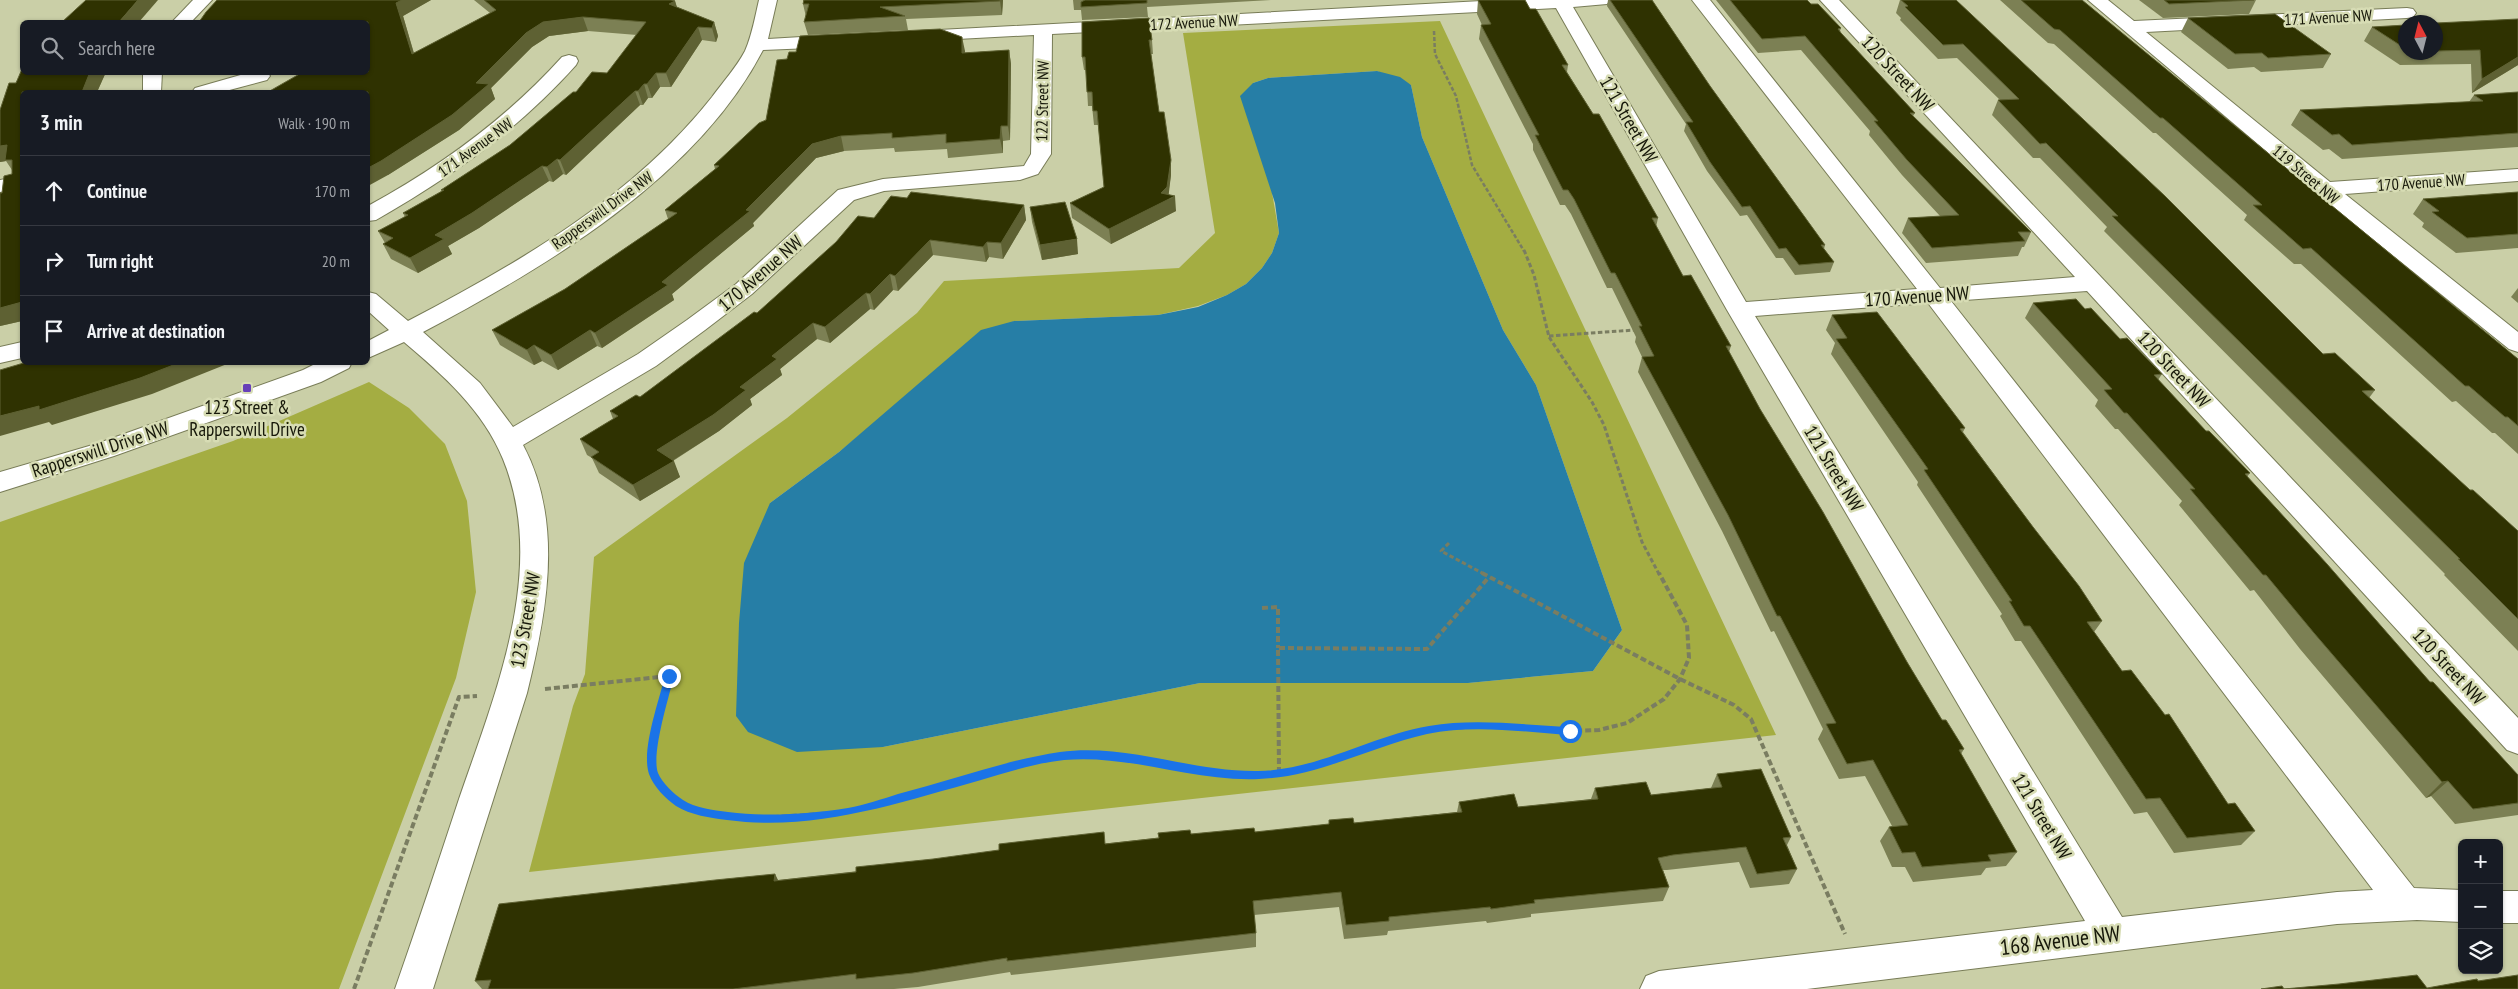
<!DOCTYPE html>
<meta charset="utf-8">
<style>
:root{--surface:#171b24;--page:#20242c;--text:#f1f3f6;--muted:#9ea1a6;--line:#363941}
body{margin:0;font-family:"PT Sans Narrow",sans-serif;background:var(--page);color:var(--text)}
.controls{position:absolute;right:15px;bottom:15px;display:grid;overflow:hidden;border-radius:8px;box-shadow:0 1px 4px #0004}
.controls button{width:45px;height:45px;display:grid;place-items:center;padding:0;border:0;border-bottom:1px solid var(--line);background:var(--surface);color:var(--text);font:25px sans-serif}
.compass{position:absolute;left:2398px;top:15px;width:45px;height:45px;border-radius:50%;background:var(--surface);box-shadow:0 1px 4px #0004;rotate:353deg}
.stop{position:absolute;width:15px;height:15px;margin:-11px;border:4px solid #1a73e8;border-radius:50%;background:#fff}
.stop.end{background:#1a73e8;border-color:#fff;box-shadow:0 1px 5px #0008}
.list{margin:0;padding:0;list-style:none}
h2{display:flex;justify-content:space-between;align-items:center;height:65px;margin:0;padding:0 20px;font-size:21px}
h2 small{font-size:16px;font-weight:400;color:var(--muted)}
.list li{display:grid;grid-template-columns:32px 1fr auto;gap:15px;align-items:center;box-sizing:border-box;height:70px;padding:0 20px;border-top:1px solid var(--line)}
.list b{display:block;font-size:19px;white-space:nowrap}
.list em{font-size:16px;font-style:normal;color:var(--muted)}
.icon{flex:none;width:28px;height:28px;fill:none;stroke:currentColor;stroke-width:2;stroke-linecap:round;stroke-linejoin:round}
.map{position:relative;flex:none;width:2518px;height:989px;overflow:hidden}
.search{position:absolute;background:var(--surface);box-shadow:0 1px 4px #0004;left:20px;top:20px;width:350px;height:55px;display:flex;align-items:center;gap:12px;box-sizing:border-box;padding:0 18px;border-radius:8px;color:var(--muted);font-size:19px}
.panel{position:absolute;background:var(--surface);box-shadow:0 1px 4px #0004;left:20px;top:90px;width:350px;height:275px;border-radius:8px}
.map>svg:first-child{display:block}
.green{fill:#a4ad42;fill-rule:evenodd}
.water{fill:#267ea6}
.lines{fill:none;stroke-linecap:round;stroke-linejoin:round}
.minor-casing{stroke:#787c57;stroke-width:2}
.path-far2{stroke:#7a7d61;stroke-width:2.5;stroke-dasharray:4 2;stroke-linecap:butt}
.path-far1{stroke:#7a7d61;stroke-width:3;stroke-dasharray:4.5 2.5;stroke-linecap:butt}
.path{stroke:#7a7d61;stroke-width:4;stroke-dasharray:6 3;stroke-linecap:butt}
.minor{fill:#fff;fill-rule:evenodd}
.wall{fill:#7c8054}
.shaded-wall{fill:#5e6133}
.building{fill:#2f3201;stroke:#5e6133}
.route{fill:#1a73e8}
.poi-dot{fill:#6740b8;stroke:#d7dcb4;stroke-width:2}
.labels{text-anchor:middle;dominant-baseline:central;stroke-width:5;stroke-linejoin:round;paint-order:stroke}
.far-street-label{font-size:16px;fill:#161709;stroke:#d7dcb4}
.street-label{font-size:19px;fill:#161709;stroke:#d7dcb4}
.poi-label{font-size:19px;fill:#161709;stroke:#d7dcb4}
.near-street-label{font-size:22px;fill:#161709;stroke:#d7dcb4}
</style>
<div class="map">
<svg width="2518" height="989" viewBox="0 0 2518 989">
<rect width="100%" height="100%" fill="#cacfa7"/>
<g class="green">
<path d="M1440,21L1776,735L529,872L573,706L585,674L594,557L787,418L917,313L944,281L1179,268L1215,233L1183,33ZM1377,71L1411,85L1422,137L1503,330L1536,385L1622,630L1593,671L1468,683H1200L883,747L770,503L839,452L900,402L1014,321L1158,315L1198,306L1227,295L1246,284L1262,268L1272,253L1279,233L1253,83L1268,78Z"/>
<polygon points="369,382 409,408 445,444 467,501 476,592 456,678 339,989 0,989 0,522 233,441"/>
</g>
<polygon class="water" points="1377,71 1400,77 1411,85 1422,137 1503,330 1536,385 1622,630 1593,671 1468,683 1200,683 883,747 797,752 748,732 736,716 739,623 744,563 770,503 839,452 981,330 1014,321 1158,315 1198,307 1227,295 1246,284 1262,268 1272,253 1279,233 1275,203 1240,96 1253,83 1268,78"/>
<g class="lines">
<defs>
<g id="minor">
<polygon points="193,0 212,0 191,22 172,22"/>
<path d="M759,0H777L768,39L835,35L841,37L844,41L841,45L835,47L763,50C697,178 546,267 423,332L480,383L513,427L638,354L687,320L736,284L838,190L883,179L1024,166L1031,154L1034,35L920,41L914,40L911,36L914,32L920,31L1501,0H1610L1607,4L1573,7L1746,302L1917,289L1692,0H1710L1940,288L2075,277L1820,0H1839L2518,718V754L2507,750L2087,291L1951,301L2414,888L2462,890V922L2417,920L2337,924L1807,989H1640L1646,976L1659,971L2085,921L1727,310L1556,8L1052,34L1051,154L1038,174L1020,180L884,191L854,200L752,294L705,330L656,366L523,445C564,522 547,612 527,693L433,989H395C417,926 438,863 459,799C495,694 548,569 503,459C483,410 443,375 404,342L368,358V341L389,330L368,311V292L376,294L408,321C519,263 633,197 712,97C723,82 736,68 745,51C752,35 755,17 759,0ZM1928,303L2373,890L2337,892L2122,917L1755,316Z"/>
<polygon points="2088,0 2108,0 2134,21 2407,8 2413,9 2416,13 2413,17 2407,18 2146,32 2330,182 2518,169 2518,181 2345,194 2518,332 2518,352 2509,349 2317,194"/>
<path d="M569,55L576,57L578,61L576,65C518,130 451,177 376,220L368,221V206C441,166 506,119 562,57Z"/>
<polygon points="143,72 162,72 161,92 143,92"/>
<polygon points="251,72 267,72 270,76 267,80 222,92 192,92 195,88"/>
<polygon points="22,176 22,188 0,192 0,180"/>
<polygon points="22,342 22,358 0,363 0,347"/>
<polygon points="319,362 352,362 349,368 321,382 114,456 0,492 0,472 96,444 303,370"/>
<rect x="2499" y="891" width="19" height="32"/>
</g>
</defs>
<use href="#minor" class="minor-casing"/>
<polyline class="path-far2" points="1434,31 1435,54 1456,96 1472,165 1524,251"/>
<g class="path-far1">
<polyline points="1524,250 1534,275 1549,337 1592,402 1604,425 1642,542 1659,574"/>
<polyline points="1549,336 1635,330"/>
<polyline points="1449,543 1441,551 1484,574"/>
</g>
<g class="path">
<polyline points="1482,573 1680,679 1734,705 1751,719 1845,934"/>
<polyline points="1262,608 1278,607 1278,648"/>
<polyline points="545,689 669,676 651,754 653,774 664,789 681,804 709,814 747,819 849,812 1031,762 1062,756 1104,755 1231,774 1279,773 1328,763 1389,741 1429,730 1478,726 1570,731 1599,730 1627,723 1664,699 1680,679 1689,658 1687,625 1659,573"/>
<polyline points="1279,773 1278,648 1427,649 1489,577"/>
<polyline points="354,989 459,697 477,696"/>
</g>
<use href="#minor" class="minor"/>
</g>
<g class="wall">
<polygon points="217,0 431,0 403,16 414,53 490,13 474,0 671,0 675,1 677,7 714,22 718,36 716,42 702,40 671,87 660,87 652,98 648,98 643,105 640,105 566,175 563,174 553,182 549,181 479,228 448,246 452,254 418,273 391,259 383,244 385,243 378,231 405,217 403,213 442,191 441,190 510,145 576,92 607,73 637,35 588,31 549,36 532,47 491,88 495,99 459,130 388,175 368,72 368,22"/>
<polygon points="803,0 1003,0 1002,15 906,19 908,30 808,35 804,22 806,17 803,4"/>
<polygon points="1073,0 1271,0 1147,7 1148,17 1082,20 1081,10 1074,10"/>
<polygon points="1478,0 1530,9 1568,65 1567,72 1658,218 1656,227 1683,276 1731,346 1729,352 1760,409 1907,662 1942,720 1964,749 1961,754 2017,852 2006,866 1986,868 1981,875 1913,882 1905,867 1892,867 1880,841 1889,827 1892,826 1865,776 1839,779 1818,739 1823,729 1774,631 1771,632 1722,531 1638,372 1642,357 1635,342 1636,337 1612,288 1607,288 1571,214 1565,205 1560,205 1533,150 1533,144 1479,39 1481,25 1482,25 1477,14"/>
<polygon points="1608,0 1652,0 1710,86 1825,245 1824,249 1834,262 1830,272 1795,275 1783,258 1776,258 1747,215 1740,216 1707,171 1684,131 1686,124 1607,6"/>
<polygon points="1716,0 1807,0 1811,4 1841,28 1840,31 1841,33 1915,113 1913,116 2031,232 2024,247 2022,247 2018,256 1926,263 1902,233 1908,218 1940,216 1902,175 1869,135 1870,131 1801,50 1758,53"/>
<polygon points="1900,0 1956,0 2323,354 2375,390 2369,398 2470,490 2518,531 2518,651 2444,575 2445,574 2104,231 2107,227 2040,158 2033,158 1992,115 1998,100 2000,100 1957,58 1938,59 1900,20 1901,18 1896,13"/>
<polygon points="2000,0 2082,0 2518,359 2518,454 2495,433 2492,433 2456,401 2452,402 2301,264 2294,264 2244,220 2247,215 2156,133 2153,133 2054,44 2048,43"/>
<polygon points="2139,0 2256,0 2249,14 2163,18"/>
<polygon points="2188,18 2331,54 2323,68 2261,72 2254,67 2228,69 2181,32"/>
<polygon points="1082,22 1152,40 1153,54 1151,54 1159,112 1171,160 1171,175 1168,195 1176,211 1111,244 1072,218 1070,203 1104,187 1098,125 1094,125 1092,106 1088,106 1086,70 1084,70 1082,57"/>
<polygon points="2436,23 2518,65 2472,93 2471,64 2400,65 2364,41 2372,27 2406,25 2406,52 2436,52"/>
<polygon points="1009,50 1011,64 1010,140 1003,141 1003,153 948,158 947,149 895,152 894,148 844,151 816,158 753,223 754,226 672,294 674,300 602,348 597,346 558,370 542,361 534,365 500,345 492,330 565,289 668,219 665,210 715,169 714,165 965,51 964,53"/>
<polygon points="22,72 106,72 97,92 22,92 22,321 0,326 0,193 2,193 12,174 12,170 6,161 0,162 0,110"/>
<polygon points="2518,92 2518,147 2342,159 2329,149 2323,150 2291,125 2300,110 2469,102 2474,95"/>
<polygon points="2518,192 2518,248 2456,253 2422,227 2424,223 2413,214 2423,199"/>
<polygon points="907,198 1024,205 1026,220 1003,259 989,257 986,262 933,255 898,291 893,290 874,310 870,309 830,343 817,339 780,369 782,375 750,399 752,405 719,431 673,461 680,477 640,501 599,473 592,458 587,455 580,439 613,419 610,411 640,397 757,313 874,218"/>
<polygon points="1030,207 1078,254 1042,260 1032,222"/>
<polygon points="2518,288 2518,303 2511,297"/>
<polygon points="2033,303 2085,309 2162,374 2158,380 2206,431 2250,473 2247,477 2430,682 2518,775 2518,815 2455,824 2431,796 2426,798 2300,649 2254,590 2250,591 2179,505 2182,501 2118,429 2115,429 2095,406 2098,400 2025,318"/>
<polygon points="1832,315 1965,428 1963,432 2102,621 2094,632 2122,671 2228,804 2255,831 2241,845 2174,853 2147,812 2134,814 2021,641 2015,641 2000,616 2002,614 1917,485 1918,482 1831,354 1835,343 1826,330"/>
<polygon points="1717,774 1791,837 1787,845 1797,869 1789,884 1750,888 1739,862 1667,870 1663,870 1669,887 1663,901 1531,914 1531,917 1487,923 1486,921 1388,931 1387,935 1344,939 1339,907 1254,915 1256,933 1256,947 1011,975 1010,972 918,987 894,989 482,989 475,981 775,874 778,880 1191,834 1255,832 1329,824 1329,820 1354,823 1457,812 1459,802 1518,807 1591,799 1595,788 1651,795 1711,788"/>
</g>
<g class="shaded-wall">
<polygon points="138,0 158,0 139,22 119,22"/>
<polygon points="402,0 431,0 403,16 418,68 412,54 396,3"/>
<polygon points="1000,0 1003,0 1002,15 1000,1"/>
<polygon points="675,1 679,15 669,4"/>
<polygon points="583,17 588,31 549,36 532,47 491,88 495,99 459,130 388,175 368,186 368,168 476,83 526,33 543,22"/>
<polygon points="714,22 718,36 716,42 712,28"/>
<polygon points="698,27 702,40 671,87 666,73"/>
<polygon points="962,37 965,51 964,67 962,53"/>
<polygon points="1009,50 1011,64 1010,140 1008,126"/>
<polygon points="2518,57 2518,65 2472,93 2482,79"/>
<polygon points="90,72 106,72 97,92 82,92"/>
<polygon points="656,73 660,87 652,98 647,84"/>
<polygon points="644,84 648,98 643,105 638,91"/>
<polygon points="635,91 640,105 566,175 560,160"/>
<polygon points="1001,126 1003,141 1003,153 1000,139"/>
<polygon points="841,136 844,151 816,158 753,223 754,226 672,294 674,300 602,348 595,333 662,282 746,210 812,144"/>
<polygon points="7,145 12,160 5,160 6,161 0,162 0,146"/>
<polygon points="557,159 563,174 553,182 547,167"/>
<polygon points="1171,160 1171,175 1168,200 1175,196 1176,211 1111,244 1109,229 1161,193"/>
<polygon points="542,166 549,181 479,228 448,246 452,254 418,273 410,258 435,235"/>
<polygon points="1024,205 1026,220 1003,259 1001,243"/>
<polygon points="1077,239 1078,254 1042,260 1040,245"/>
<polygon points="930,240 933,255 898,291 895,276"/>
<polygon points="987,242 989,257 986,262 983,247"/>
<polygon points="890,274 893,290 874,310 870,294"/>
<polygon points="866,293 870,309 830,343 825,327"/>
<polygon points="22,302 22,321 0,326 0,308"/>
<polygon points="813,323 817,339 780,369 782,375 750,399 752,405 719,431 664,466 657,450 740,387 772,356"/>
<polygon points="590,330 597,346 558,370 551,355"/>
<polygon points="534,345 542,361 534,365 527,350"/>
<polygon points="181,362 232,362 152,394 52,425 49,422 0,436 0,416"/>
<polygon points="674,461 680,477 640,501 633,485"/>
<polygon points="2448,781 2431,796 2426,798 2442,782"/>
<polygon points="775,874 782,889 774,881"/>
</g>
<g class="building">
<polygon points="86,0 138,0 119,22 62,22"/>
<polygon points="217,0 402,0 396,3 412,54 496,10 484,0 671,0 675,1 669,4 714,22 712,28 698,27 666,73 656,73 647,84 644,84 638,91 635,91 560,160 557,159 547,167 542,166 472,213 435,235 444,239 410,258 383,244 393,238 378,231 408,215 403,213 444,190 441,190 510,145 573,92 576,92 592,72 607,73 646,22 583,17 543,22 526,33 476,83 489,84 452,115 381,161 368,168 368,92 268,92 303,72 368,72 368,36 369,35 368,35 368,22 199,22 206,12"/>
<polygon points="804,0 1000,0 1000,1 880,7 905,16 804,22 809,4 803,4"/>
<polygon points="1085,0 1147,0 1147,3 1081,7 1081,2"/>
<polygon points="1478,0 1525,0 1530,9 1536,9 1568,65 1562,65 1593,114 1599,114 1658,218 1652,218 1683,276 1691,275 1731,346 1726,346 1760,409 1823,512 1907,662 1942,720 1946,720 1964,749 1959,750 2017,852 1988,855 1991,861 1922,867 1915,852 1902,853 1889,827 1908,825 1873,760 1847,764 1826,724 1836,723 1780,616 1777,616 1728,515 1642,357 1654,356 1639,326 1642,326 1615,273 1611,273 1574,199 1568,190 1563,190 1535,135 1539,135 1481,25 1491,24"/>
<polygon points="1610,0 1652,0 1710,86 1825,245 1821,245 1834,262 1799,265 1786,248 1779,249 1750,206 1742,207 1710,162 1686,122 1693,122"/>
<polygon points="1730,0 1807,0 1811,4 1818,4 1841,28 1838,29 1841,33 1915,113 1910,113 2031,232 2018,232 2025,241 1932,248 1908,218 1959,215 1907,160 1874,121 1878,121 1805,36 1762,39"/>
<polygon points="1901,0 1956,0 2165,196 2323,354 2335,353 2375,390 2362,391 2470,490 2473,490 2518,531 2518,619 2458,559 2460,559 2112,216 2118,216 2046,143 2040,144 1998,100 2019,99 1963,44 1943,45 1905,7 1908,6"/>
<polygon points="2021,0 2082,0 2518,359 2518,426 2508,417 2505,417 2469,386 2465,386 2311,248 2303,249 2253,205 2262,205 2163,118 2160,118 2060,30 2054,29"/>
<polygon points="2164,0 2254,0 2169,4"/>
<polygon points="2275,14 2331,54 2268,58 2262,53 2235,54 2188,18"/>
<polygon points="1149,18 1152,40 1149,40 1159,112 1164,112 1171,160 1167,187 1161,193 1175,196 1109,229 1070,203 1104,187 1097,111 1093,111 1092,92 1087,92 1085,57 1082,57 1082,22"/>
<polygon points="2518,19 2518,57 2482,79 2480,50 2436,51 2436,23"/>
<polygon points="2406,25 2406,49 2372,27"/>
<polygon points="940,29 962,37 962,53 1009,50 1008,126 1001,126 1000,139 946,143 946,134 892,138 892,133 841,136 812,144 746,210 750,211 662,282 668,285 595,333 590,330 551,355 534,345 527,350 492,330 565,289 677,213 665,210 719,166 714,165 759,123 766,120 777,60 787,59 789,52 796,52 800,36"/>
<polygon points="22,69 22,72 90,72 82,92 22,92 22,302 0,308 0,193 2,193 4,176 12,174 12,160 5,160 7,145 0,146 0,110 9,83 16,83"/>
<polygon points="2518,92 2518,133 2352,145 2339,134 2332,135 2300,110 2483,101 2474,95"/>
<polygon points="911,192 1024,205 1001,243 987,242 983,247 930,240 895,276 890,274 870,294 866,293 825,327 813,323 772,356 777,359 740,387 746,390 713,415 657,450 674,461 633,485 591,457 599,452 580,439 618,416 610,411 636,395 640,397 754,312 757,313 836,242 858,216 874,218 891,196 907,198"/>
<polygon points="2518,192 2518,234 2467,238 2432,212 2439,211 2423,199"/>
<polygon points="1065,202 1077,239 1040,245 1030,207"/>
<polygon points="2076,299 2085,309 2091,308 2120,339 2127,338 2162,374 2154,375 2206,431 2209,431 2250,473 2245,474 2327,564 2430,682 2433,682 2518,775 2518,803 2473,809 2448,781 2442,782 2314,633 2266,575 2263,575 2190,489 2195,489 2127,413 2124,413 2104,390 2112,389 2033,303"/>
<polygon points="1877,312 1965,428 1960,429 2033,527 2079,586 2102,621 2087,622 2122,671 2131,670 2165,715 2169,714 2228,804 2235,803 2255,831 2187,838 2160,798 2146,799 2030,626 2024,626 2009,601 2012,601 1924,470 1928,469 1836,339 1847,338 1832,315"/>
<polygon points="27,362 181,362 140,378 39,410 39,406 0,416 0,370"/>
<polygon points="1761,769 1791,837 1783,838 1797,869 1757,874 1746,847 1673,855 1658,858 1669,887 1534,900 1535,903 1491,909 1490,907 1389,917 1389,921 1346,925 1341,892 1253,901 1256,933 1007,961 1007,958 913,973 856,979 856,974 733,989 488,989 491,980 475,981 499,904 715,880 775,874 774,881 856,872 856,867 933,859 999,850 999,844 1104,832 1105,844 1159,838 1158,833 1190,830 1191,834 1254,828 1255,832 1329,824 1329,820 1353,818 1354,823 1462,812 1459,802 1514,794 1518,807 1598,799 1595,788 1646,782 1651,795 1722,787 1717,774"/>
<polygon points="2417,975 2427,988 2477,979 2478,981 2518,975 2518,989 2261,989 2282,986 2284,989 2339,984"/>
</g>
<path class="route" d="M669,672L674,676C669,697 651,754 658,773C662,783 674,794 683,800C695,808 713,810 728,812C767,817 809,814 848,808C865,805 882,799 898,794C952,780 1006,760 1060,752C1127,743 1191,772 1258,771C1319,770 1370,736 1429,726C1475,718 1524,725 1570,727L1575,731L1570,735C1524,732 1473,724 1427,734C1370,747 1318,777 1259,779C1193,782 1130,754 1064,760C1036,763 1008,772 981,780C898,803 815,832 727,820C711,818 690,815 676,806C666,799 653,786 649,774C641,750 659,701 665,676Z"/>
<rect class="poi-dot" x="242" y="383" width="10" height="10" rx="2.5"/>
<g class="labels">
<g class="far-street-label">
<text transform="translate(2328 17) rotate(-3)">171 Avenue NW</text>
<text transform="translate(1194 22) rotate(-3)">172 Avenue NW</text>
<text transform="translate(1042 101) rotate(-89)">122 Street NW</text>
<text transform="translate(475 147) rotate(-36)">171 Avenue NW</text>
<text transform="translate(2306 174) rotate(40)">119 Street NW</text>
<text transform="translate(2421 182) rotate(-4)">170 Avenue NW</text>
<text transform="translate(602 210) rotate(-36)">Rapperswill Drive NW</text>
</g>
<g class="street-label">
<text transform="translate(1898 73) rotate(47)">120 Street NW</text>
<text transform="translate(1629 119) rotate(60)">121 Street NW</text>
<text transform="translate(760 273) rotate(-41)">170 Avenue NW</text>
<text transform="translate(1917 296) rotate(-4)">170 Avenue NW</text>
<text transform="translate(2174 369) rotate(47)">120 Street NW</text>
<text transform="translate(100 449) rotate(-18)">Rapperswill Drive NW</text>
<text transform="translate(1834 468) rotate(59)">121 Street NW</text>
<text transform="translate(525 620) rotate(-80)">123 Street NW</text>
<text transform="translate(2449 666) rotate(47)">120 Street NW</text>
<text transform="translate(2042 816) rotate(59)">121 Street NW</text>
</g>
<g class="poi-label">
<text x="247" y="407">123 Street &amp;<tspan x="247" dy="22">Rapperswill Drive</tspan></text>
</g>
<g class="near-street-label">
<text transform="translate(2060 940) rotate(-7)">168 Avenue NW</text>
</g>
</g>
</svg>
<div class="controls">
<button>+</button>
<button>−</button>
<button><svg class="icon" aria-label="layers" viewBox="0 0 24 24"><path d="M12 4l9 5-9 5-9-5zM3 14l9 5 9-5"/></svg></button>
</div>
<svg class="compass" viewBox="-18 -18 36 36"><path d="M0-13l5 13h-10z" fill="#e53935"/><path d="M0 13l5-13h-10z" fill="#9ea1a6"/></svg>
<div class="stop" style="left:1570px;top:731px"></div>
<div class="stop end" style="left:669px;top:676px"></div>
<div class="search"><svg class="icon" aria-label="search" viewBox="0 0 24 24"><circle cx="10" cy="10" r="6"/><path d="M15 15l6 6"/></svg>Search here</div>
<section class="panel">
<h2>3 min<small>Walk · 190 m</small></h2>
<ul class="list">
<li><svg class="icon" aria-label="ahead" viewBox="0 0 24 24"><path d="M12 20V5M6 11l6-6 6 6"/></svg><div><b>Continue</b></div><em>170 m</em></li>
<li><svg class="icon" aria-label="right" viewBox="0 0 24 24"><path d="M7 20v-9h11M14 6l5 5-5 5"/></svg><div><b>Turn right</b></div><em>20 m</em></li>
<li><svg class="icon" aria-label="arrive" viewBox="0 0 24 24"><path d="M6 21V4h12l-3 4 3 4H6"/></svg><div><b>Arrive at destination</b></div></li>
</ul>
</section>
</div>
